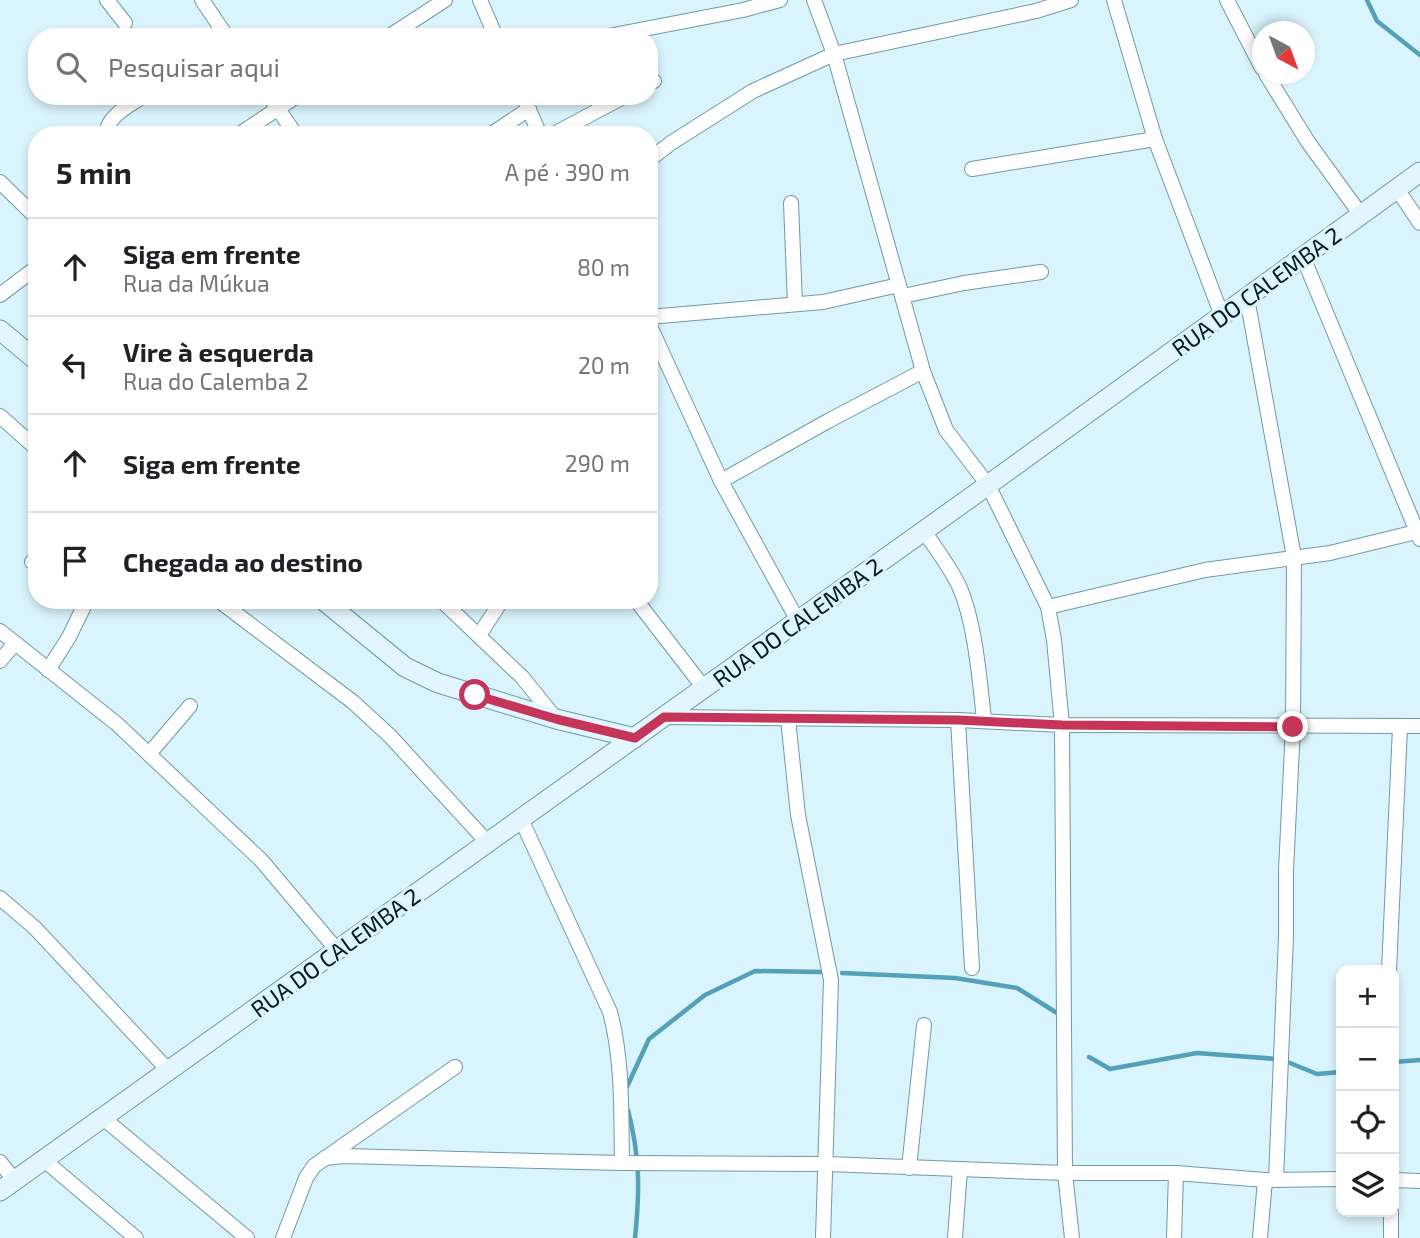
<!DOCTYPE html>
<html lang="pt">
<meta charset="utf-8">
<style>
:root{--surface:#fff;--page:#f2f2f2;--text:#202124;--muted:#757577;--line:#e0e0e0}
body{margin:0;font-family:"Exo 2",sans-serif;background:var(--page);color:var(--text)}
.controls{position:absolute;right:21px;bottom:21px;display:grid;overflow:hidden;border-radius:14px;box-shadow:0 4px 10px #0003}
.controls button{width:63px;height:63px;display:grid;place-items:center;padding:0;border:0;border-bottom:2px solid var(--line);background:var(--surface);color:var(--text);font:35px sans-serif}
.compass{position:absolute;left:1252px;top:21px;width:63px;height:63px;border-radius:50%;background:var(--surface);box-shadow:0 4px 10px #0003;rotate:139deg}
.stop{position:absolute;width:21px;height:21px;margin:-16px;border:5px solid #c53559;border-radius:50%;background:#fff}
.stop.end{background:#c53559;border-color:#fff;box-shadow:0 2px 7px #0008}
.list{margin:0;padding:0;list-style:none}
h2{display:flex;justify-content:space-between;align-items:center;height:91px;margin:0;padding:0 28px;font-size:30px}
h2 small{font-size:23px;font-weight:400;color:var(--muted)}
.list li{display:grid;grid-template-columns:46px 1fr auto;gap:21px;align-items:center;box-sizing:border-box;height:98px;padding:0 28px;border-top:2px solid var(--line)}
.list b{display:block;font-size:26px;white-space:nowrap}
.list p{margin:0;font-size:23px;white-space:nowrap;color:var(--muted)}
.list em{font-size:23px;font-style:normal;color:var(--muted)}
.icon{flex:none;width:38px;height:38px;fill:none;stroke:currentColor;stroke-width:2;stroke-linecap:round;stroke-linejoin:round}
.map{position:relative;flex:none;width:1420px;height:1238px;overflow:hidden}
.search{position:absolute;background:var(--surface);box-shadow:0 4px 10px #0003;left:28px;top:28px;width:630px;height:77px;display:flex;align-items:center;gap:18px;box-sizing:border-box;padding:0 24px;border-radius:28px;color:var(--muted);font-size:26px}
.panel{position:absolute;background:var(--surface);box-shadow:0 4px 10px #0003;left:28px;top:126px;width:630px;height:483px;border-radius:28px}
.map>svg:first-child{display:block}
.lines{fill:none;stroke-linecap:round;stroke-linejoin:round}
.stream{stroke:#53a0b9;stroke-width:4.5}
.street-casing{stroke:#6f99a7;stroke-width:16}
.secondary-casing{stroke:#6f99a7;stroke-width:21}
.street{stroke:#fff;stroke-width:14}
.secondary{stroke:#e4f6fd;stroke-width:19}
.route{stroke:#c53559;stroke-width:9}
.labels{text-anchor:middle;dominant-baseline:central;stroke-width:6;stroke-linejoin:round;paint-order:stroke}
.street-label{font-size:23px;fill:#07181d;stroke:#daf4fd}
</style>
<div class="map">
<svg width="1420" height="1238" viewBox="0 0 1420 1238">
<rect width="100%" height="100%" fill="#daf4fd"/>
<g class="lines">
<g class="stream">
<polyline points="1367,0 1377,21 1420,55"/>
<polyline points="842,973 955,978 1017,988 1057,1013"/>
<polyline points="1089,1057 1110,1069 1197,1053 1277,1059"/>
<polyline points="1285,1061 1317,1074 1341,1072"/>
<polyline points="1394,1062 1420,1060"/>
<polyline points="625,1091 649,1039 705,995 755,971 822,972"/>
<path d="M628,1110C640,1157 640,1190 635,1238"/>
</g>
<defs>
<g id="street">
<polyline points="107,0 125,23"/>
<polyline points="202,0 227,37"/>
<polyline points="480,0 496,37"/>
<polyline points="814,0 834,54 923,371 946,430 988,485 1048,607 1054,640 1062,725 1065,1173 1072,1238"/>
<polyline points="1114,0 1155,139 1222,316"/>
<polyline points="1227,0 1262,68"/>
<polyline points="388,37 445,0"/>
<polyline points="603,37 743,10 780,0"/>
<polyline points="1266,74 1308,142 1361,215"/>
<polyline points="649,83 654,81"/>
<polyline points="269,96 296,135"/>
<polyline points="523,96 540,135"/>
<path d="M107,135C105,117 129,106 143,96"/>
<polyline points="238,135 297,96"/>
<polyline points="490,135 529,109"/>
<polyline points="552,135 625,96"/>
<polyline points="649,160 671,143 753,91 834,54 1036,11 1071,0"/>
<polyline points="972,169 1155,139"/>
<polyline points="0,182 37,218"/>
<polyline points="1397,189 1420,223"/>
<polyline points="791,203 795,304"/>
<polyline points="1303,257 1420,539"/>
<polyline points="0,295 37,267"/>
<polyline points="903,296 964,283 1041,272"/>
<polyline points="1247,298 1294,557 1293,727 1286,870 1286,936 1276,1179"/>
<polyline points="649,317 823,302 899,285"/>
<polyline points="649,324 721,481 798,621"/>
<polyline points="0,416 37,449"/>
<polyline points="721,481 828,421 923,371"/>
<path d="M924,531C936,549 950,567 959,586C975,621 980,682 984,720"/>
<polyline points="32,562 37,557"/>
<polyline points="218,600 353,702 390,736 488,843"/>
<polyline points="441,600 522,677 556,719"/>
<polyline points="636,600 704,688"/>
<polyline points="1048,607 1205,570 1330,553 1420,531"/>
<polyline points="0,631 117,724 261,860 337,950"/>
<polyline points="480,634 502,600"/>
<polyline points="0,661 15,643"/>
<polyline points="48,670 69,637 87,600"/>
<polyline points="664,717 958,720 1062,725 1420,726"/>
<polyline points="788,719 798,815 831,980 823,1238"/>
<polyline points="958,720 972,968"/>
<polyline points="149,754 190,706"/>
<path d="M521,819L610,1012C623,1060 621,1113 622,1163"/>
<polyline points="0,898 35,928 169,1071"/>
<polyline points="1389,970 1400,727"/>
<polyline points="103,1118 247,1238"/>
<polyline points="325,1158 344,1156 622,1163 827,1164 1065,1173 1176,1173 1174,1238"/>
<polyline points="44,1160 136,1238"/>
<polyline points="0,1162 15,1181"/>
<polyline points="909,1168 924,1025"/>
<polyline points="1176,1173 1265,1180 1341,1179"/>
<polyline points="1394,1180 1420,1181"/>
<polyline points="1391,1212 1391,1238"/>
<polyline points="283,1238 306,1178 314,1166 455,1067"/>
<polyline points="955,1238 960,1169"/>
<polyline points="1260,1238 1265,1180"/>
</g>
<g id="secondary">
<polyline points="0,330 37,361"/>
<polyline points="323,600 405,667 438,683 556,719 635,738"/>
<polyline points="0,1191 988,485 1420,172"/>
</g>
</defs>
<use href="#street" class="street-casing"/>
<use href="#secondary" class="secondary-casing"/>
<use href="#street" class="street"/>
<use href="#secondary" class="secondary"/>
</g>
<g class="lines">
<polyline class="route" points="475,695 556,719 635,738 664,717 958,720 1062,725 1293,727"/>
</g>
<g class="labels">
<g class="street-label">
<text transform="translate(1256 291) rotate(-36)">RUA DO CALEMBA 2</text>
<text transform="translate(797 622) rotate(-36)">RUA DO CALEMBA 2</text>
<text transform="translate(335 952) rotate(-36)">RUA DO CALEMBA 2</text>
</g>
</g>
</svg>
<div class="controls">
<button>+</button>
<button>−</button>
<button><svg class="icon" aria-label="locate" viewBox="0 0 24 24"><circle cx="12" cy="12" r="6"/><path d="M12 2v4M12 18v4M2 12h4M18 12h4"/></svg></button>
<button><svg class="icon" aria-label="layers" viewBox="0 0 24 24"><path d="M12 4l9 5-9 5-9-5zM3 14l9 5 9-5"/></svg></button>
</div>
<svg class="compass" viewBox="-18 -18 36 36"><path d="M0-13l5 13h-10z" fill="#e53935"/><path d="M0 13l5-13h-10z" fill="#757577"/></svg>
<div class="stop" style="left:475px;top:695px"></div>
<div class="stop end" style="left:1293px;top:727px"></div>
<div class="search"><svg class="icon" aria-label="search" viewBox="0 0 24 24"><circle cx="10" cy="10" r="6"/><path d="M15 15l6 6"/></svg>Pesquisar aqui</div>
<section class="panel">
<h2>5 min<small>A pé · 390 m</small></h2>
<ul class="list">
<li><svg class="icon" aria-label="ahead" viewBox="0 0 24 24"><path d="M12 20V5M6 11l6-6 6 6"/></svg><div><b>Siga em frente</b><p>Rua da Múkua</p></div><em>80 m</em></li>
<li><svg class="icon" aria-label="left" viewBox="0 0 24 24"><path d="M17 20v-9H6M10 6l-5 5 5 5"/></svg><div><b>Vire à esquerda</b><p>Rua do Calemba 2</p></div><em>20 m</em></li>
<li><svg class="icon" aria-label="ahead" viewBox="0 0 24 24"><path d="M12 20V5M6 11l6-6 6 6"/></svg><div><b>Siga em frente</b></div><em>290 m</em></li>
<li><svg class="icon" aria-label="arrive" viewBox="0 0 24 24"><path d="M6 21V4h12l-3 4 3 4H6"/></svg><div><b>Chegada ao destino</b></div></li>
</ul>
</section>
</div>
